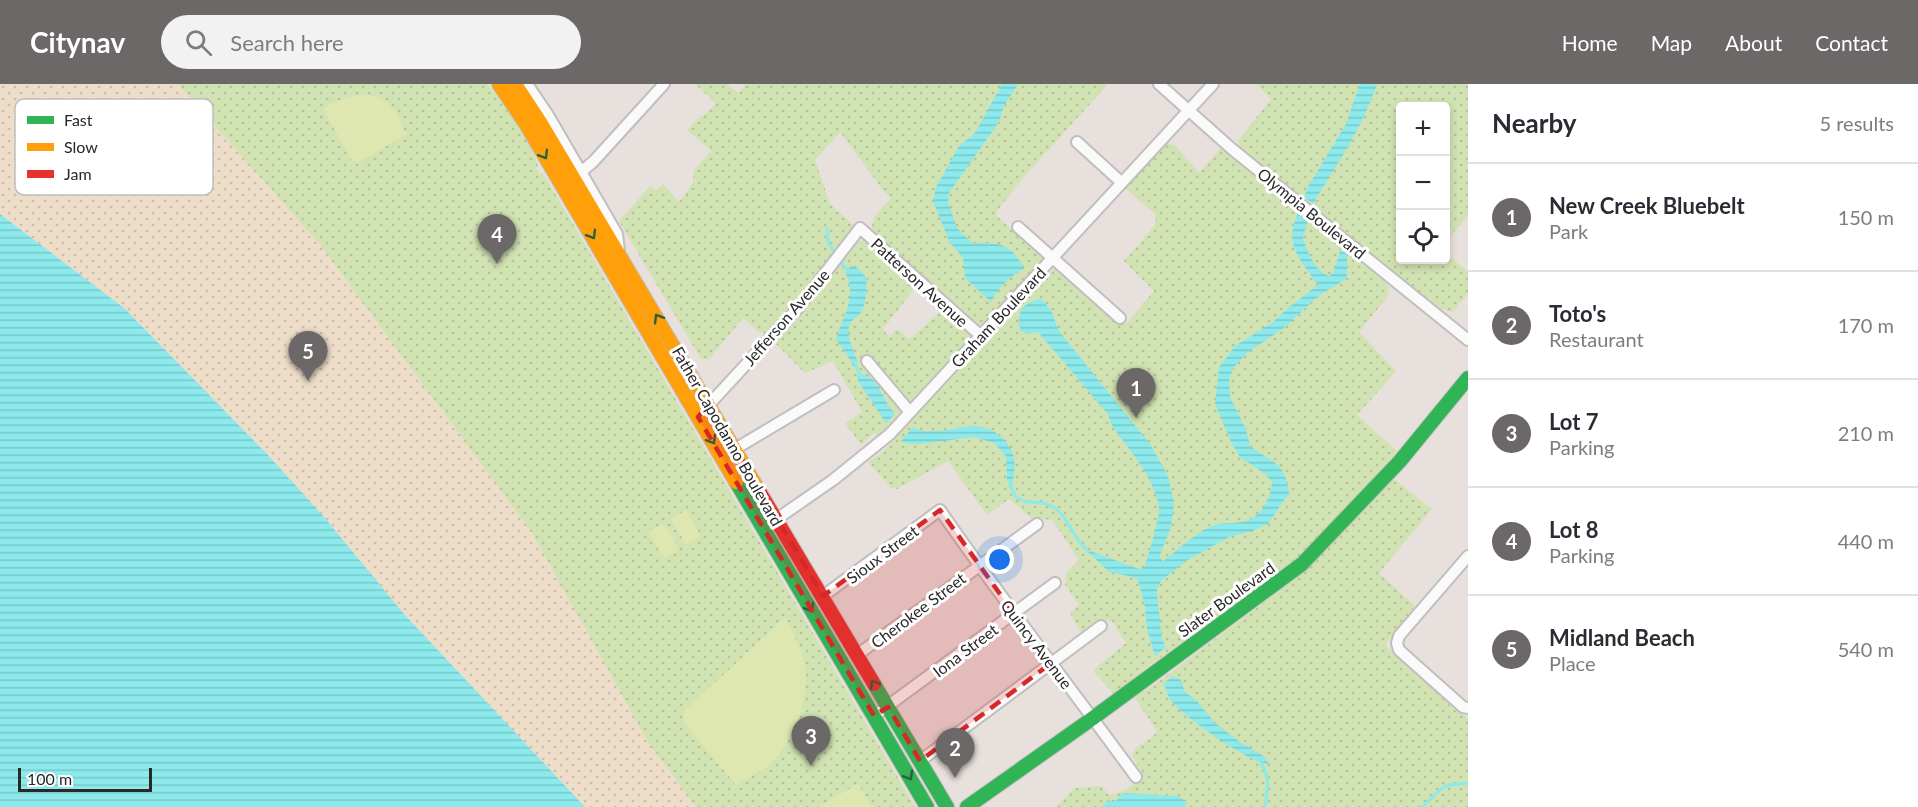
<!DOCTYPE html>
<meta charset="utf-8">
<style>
:root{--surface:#fff;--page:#f2f2f3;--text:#2b2b33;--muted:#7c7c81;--line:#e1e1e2;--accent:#6b6867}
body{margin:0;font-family:Lato,sans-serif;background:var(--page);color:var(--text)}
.controls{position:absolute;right:18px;top:18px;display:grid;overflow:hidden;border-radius:6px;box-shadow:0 3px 9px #0003}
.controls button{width:54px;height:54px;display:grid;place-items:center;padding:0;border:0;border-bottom:2px solid var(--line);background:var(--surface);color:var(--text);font:30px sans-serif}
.scale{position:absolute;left:18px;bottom:15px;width:134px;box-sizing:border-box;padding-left:6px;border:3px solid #282828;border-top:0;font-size:16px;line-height:21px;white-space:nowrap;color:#282828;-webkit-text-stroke:4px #fff;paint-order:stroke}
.you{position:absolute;left:1000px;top:476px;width:21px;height:21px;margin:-15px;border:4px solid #fff;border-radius:50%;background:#1a73e8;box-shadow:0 0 0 9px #1a73e833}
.badge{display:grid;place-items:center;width:39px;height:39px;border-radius:50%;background:var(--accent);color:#fff;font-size:20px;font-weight:700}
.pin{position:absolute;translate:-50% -50px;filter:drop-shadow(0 2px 3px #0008)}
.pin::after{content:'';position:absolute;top:32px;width:21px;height:18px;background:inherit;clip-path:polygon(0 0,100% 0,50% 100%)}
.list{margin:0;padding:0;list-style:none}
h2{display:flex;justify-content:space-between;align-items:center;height:78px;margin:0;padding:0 24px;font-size:26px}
h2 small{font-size:20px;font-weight:400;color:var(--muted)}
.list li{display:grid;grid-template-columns:39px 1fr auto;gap:18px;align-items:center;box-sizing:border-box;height:108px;padding:0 24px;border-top:2px solid var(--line)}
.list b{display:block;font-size:22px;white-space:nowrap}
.list p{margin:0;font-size:20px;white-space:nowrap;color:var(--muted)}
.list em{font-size:20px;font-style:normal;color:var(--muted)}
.icon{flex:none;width:33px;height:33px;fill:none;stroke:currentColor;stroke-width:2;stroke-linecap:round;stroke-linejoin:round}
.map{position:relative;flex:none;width:1468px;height:723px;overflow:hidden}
header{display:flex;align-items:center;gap:36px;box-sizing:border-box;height:84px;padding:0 30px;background:var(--accent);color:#fff}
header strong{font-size:28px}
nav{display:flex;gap:33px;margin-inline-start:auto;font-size:21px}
.search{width:420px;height:54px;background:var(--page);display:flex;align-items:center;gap:15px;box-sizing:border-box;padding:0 21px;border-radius:33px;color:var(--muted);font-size:22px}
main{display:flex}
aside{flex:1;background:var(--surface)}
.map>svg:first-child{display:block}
.grass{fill:#d2e3b3}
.sand{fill:url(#sand-dots)}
.park{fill:url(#park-dots)}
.pitch{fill:#dfe7b1}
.water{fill:url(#water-rules)}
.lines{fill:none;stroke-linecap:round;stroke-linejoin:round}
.stream{stroke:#8ce9ec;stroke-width:3}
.street-casing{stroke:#c0bebe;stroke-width:14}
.fast-casing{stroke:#c0bebe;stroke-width:16}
.slow-casing{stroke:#c0bebe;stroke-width:16}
.jam-casing{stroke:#c0bebe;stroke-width:16}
.street{stroke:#fbfafa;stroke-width:10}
.fast{stroke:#30b455;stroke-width:14}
.slow{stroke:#ff9f0a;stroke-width:14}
.jam{stroke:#e5322d;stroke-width:14}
.oneway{stroke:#2b603a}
.marked{fill:#d62828;fill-opacity:0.2;stroke:#d62828;stroke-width:4.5;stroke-dasharray:12 8;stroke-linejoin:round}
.labels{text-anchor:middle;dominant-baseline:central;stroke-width:6;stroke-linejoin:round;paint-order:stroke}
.street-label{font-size:16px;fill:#282828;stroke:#fff}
.key{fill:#fff;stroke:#bebebe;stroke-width:1.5}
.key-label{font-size:16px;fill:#282828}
</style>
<header>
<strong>Citynav</strong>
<div class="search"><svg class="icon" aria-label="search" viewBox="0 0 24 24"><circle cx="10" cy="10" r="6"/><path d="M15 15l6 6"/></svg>Search here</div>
<nav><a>Home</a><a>Map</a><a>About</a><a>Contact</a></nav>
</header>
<main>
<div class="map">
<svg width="1468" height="723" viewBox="0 0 1468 723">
<defs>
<pattern id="sand-dots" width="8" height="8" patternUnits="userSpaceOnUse" patternTransform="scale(1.5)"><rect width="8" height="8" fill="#eedec9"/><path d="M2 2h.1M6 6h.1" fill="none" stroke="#ccbead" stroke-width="1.8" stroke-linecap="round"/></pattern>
<pattern id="park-dots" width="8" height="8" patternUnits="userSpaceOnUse" patternTransform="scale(1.5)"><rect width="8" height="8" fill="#d2e3b3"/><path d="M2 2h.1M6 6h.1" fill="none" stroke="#b4c39a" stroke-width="1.8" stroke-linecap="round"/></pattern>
<pattern id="water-rules" width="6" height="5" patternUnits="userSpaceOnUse" patternTransform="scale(1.5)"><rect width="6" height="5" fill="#8ce9ec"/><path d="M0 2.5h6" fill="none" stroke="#79c8ca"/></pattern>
</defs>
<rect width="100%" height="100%" fill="#e7e0dc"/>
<polygon class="grass" points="776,450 876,616 875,618 873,619 774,452"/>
<polygon class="sand" points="0,0 178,0 321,162 532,449 648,658 696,723 585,723 404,530 324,433 124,224 0,130"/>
<g class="park">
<path d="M178,0H488C500,16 536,64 538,82L536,84L540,90L543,89L915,723H696L648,658L532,449L321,162Z"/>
<path d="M695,0H728L738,9L746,0H1108L1024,93L997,127V132L1046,177L981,244L972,240L873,148C868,135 883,123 891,114L882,105L840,48L815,76L830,120L856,143L810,202L768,252L759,248L743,234L709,275H701L619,137L650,102L656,107L663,100L679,118L693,99L694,86L711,67L687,46L700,32L702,33L716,19Z"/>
<polygon points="1256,0 1468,0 1468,132 1446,157 1446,22 1400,22 1400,176 1446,176 1446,169 1468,188 1468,210 1453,228 1441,225 1425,213 1241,65 1238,57 1271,15"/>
<polygon points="1166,59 1175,61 1199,89 1220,65 1227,68 1386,199 1389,204 1388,212 1359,248 1396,287 1357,331 1397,367 1299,476 1151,580 1115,611 1094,588 1096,584 1126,559 1112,537 1107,536 1087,550 1083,551 1070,529 1079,521 1065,501 1066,489 1079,476 1052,436 1031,434 1009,415 987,431 948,377 897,405 891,404 868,378 883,368 909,337 1055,184 1115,238 1126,240 1154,207 1124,177 1155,141 1156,131 1126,105 1127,97"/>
<path d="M862,156L867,157L915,198V204L883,245L889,253L897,245L910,255L941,227L946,226L970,249V257L912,320C899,326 890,340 879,351L874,349L861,361L845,339L862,328L833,277L805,289L773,257L853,161Z"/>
<path d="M1394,395L1432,425L1379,489L1415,522L1387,558V563L1457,628L1468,633V723H1056L1074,704L1101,702L1109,711L1128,705L1143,691L1132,671C1136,659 1151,658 1157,647L1134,613L1157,599L1299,492L1361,425Z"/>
</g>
<g class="pitch">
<path d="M368,11C393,17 397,28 406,50L360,78L352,77L323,25C338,15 350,12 368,11Z"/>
<polygon points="686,426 701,452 686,461 671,435"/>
<polygon points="664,439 679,465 664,474 648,448"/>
<path d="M785,534C792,548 800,562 804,577C811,611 795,659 768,682C758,689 746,695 736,701L683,637V628Z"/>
<polygon points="858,700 872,723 818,723"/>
</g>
<g class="water">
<path d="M1002,0H1018L1004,22L999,38L949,109L948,118L957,144L972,159C999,159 1011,158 1024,185C1009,193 998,203 991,218L965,194L963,174L949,157L933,117L936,103L959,62L975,49Z"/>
<path d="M1360,0H1377C1362,45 1337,80 1313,120L1304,113L1309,101L1346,40Z"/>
<path d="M1298,129L1308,136L1303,153C1307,167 1314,187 1329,192L1334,188L1340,167L1347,169V194L1317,213L1284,244L1247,269L1234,283L1229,296L1230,313L1246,345L1250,362C1272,379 1285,377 1289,409L1268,440L1252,447L1229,453L1186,477L1161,497L1157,505V511L1162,555L1166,563L1155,572L1147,545L1145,523L1138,496L1133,493L1109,488L1085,465L1139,485L1144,484C1148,472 1159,437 1159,425C1156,394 1128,365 1111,340L1108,330L1038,248L1027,250L1021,247C1015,229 1023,218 1041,215L1051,226L1059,247L1150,360L1168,392L1174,420L1171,443L1160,471L1162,478C1179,465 1192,451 1212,442C1223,437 1237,441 1249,436C1263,430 1271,412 1272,398L1268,392L1240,373L1232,360L1215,320L1219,283L1235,262L1273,238L1288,224L1318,201C1300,175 1283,161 1298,129Z"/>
<polygon points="0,130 124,224 268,371 324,433 404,530 585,723 0,723"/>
<path d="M852,181L860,186L867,195C866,206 867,218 861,228C859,232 854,234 851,238C844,248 854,268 858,278L853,283L849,273L836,256C843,230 858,215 845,188Z"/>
<path d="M859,289C880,293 882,316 895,330L886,339L860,300L857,294Z"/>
<path d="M970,342C990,341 1010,354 1014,374C1016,384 1013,394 1012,404L1007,396L1006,372L994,359L974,353L920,360H909L901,357L913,343C923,352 957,344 970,342Z"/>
<path d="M1173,592L1182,597L1184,607L1197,617L1215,639L1240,658L1265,673L1269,680C1251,680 1187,635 1174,620C1168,614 1166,607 1164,599Z"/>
<polygon points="1124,709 1177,712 1186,717 1185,723 1102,723 1108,716 1114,718"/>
</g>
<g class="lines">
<g class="stream">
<polyline points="827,145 828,158 833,166"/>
<polyline points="842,179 848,187"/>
<polyline points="854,278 860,291"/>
<path d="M1010,401C1019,428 1036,412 1053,423C1068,431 1073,456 1088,467"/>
<path d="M1261,679C1271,696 1267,705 1265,723"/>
<polyline points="1422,723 1442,704 1449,701 1468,699"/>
</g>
<defs>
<g id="street">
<polyline points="527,0 548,31 617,150 619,167"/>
<polyline points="1159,0 1232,65 1468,256"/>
<polyline points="1077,58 1121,98"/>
<polyline points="577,91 593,78 664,0"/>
<polyline points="1018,143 1120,234"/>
<polyline points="867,277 910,328"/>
<polyline points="704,326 799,223 860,144 981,252"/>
<polyline points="735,365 834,306"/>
<polyline points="771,439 833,396 890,350 1213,0"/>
<polyline points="1468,472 1399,552 1397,559 1399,566 1463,623 1468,624"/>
<path d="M823,512L940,426C1003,517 1071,604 1136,693"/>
<polyline points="857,571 1037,440"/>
<polyline points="874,632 1055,499"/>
<polyline points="920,677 1101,542"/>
</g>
<g id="fast">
<polyline points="736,398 927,723"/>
<polyline points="874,600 947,723"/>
<polyline points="967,723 1093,634 1302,480 1400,377 1468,294"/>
</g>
<g id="slow">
<polyline points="499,0 526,40 736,398"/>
<polyline points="515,0 540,38 759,407"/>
</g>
<polyline id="jam" points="759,407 874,600"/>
</defs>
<use href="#street" class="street-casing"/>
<use href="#fast" class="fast-casing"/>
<use href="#slow" class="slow-casing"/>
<use href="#jam" class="jam-casing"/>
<use href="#street" class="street"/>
<use href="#fast" class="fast"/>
<use href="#slow" class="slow"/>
<use href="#jam" class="jam"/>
</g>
<defs><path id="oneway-chevron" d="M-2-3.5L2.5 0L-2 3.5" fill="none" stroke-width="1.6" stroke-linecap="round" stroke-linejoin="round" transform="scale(1.5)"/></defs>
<g class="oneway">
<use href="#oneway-chevron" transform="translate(544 71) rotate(59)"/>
<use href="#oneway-chevron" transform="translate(592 151) rotate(59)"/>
<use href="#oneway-chevron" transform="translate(658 234) rotate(-121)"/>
<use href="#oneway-chevron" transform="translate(712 356) rotate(60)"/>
<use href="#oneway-chevron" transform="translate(810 524) rotate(60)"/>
<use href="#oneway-chevron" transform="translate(874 600) rotate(-120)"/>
<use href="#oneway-chevron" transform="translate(909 692) rotate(60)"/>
</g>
<path class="marked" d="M709,320L823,512L940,426L1050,580L920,677L888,623L874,632L698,333Z"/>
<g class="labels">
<g class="street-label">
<text transform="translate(1312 129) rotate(39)">Olympia Boulevard</text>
<text transform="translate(920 198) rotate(42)">Patterson Avenue</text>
<text transform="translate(786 233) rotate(-49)">Jefferson Avenue</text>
<text transform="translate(998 233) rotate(-47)">Graham Boulevard</text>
<text transform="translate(728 352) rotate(60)">Father Capodanno Boulevard</text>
<text transform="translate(882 470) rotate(-37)">Sioux Street</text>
<text transform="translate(1226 515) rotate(-36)">Slater Boulevard</text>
<text transform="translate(918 526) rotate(-37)">Cherokee Street</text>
<text transform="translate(1037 560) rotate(53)">Quincy Avenue</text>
<text transform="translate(965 566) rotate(-37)">Iona Street</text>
</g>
</g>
<rect x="15" y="15" width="198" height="96" rx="9" class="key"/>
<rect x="27" y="32" width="27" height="8" fill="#30b455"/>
<rect x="27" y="59" width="27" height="8" fill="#ff9f0a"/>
<rect x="27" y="86" width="27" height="8" fill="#e5322d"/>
<g class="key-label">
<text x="64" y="42">Fast</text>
<text x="64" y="69">Slow</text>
<text x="64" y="96">Jam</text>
</g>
</svg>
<div class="controls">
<button>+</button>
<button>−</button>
<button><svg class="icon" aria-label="locate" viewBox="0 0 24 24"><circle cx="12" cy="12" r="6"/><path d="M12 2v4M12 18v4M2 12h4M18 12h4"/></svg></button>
</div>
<div class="scale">100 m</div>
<div class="you"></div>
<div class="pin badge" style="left:1136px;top:334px">1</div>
<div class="pin badge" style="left:955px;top:694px">2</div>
<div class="pin badge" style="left:811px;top:682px">3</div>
<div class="pin badge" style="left:497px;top:180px">4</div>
<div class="pin badge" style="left:308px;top:297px">5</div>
</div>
<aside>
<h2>Nearby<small>5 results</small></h2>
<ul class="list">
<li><span class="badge">1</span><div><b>New Creek Bluebelt</b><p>Park</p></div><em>150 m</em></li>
<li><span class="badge">2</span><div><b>Toto's</b><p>Restaurant</p></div><em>170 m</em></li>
<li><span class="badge">3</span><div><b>Lot 7</b><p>Parking</p></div><em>210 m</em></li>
<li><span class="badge">4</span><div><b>Lot 8</b><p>Parking</p></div><em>440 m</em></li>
<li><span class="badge">5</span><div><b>Midland Beach</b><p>Place</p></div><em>540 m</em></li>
</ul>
</aside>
</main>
